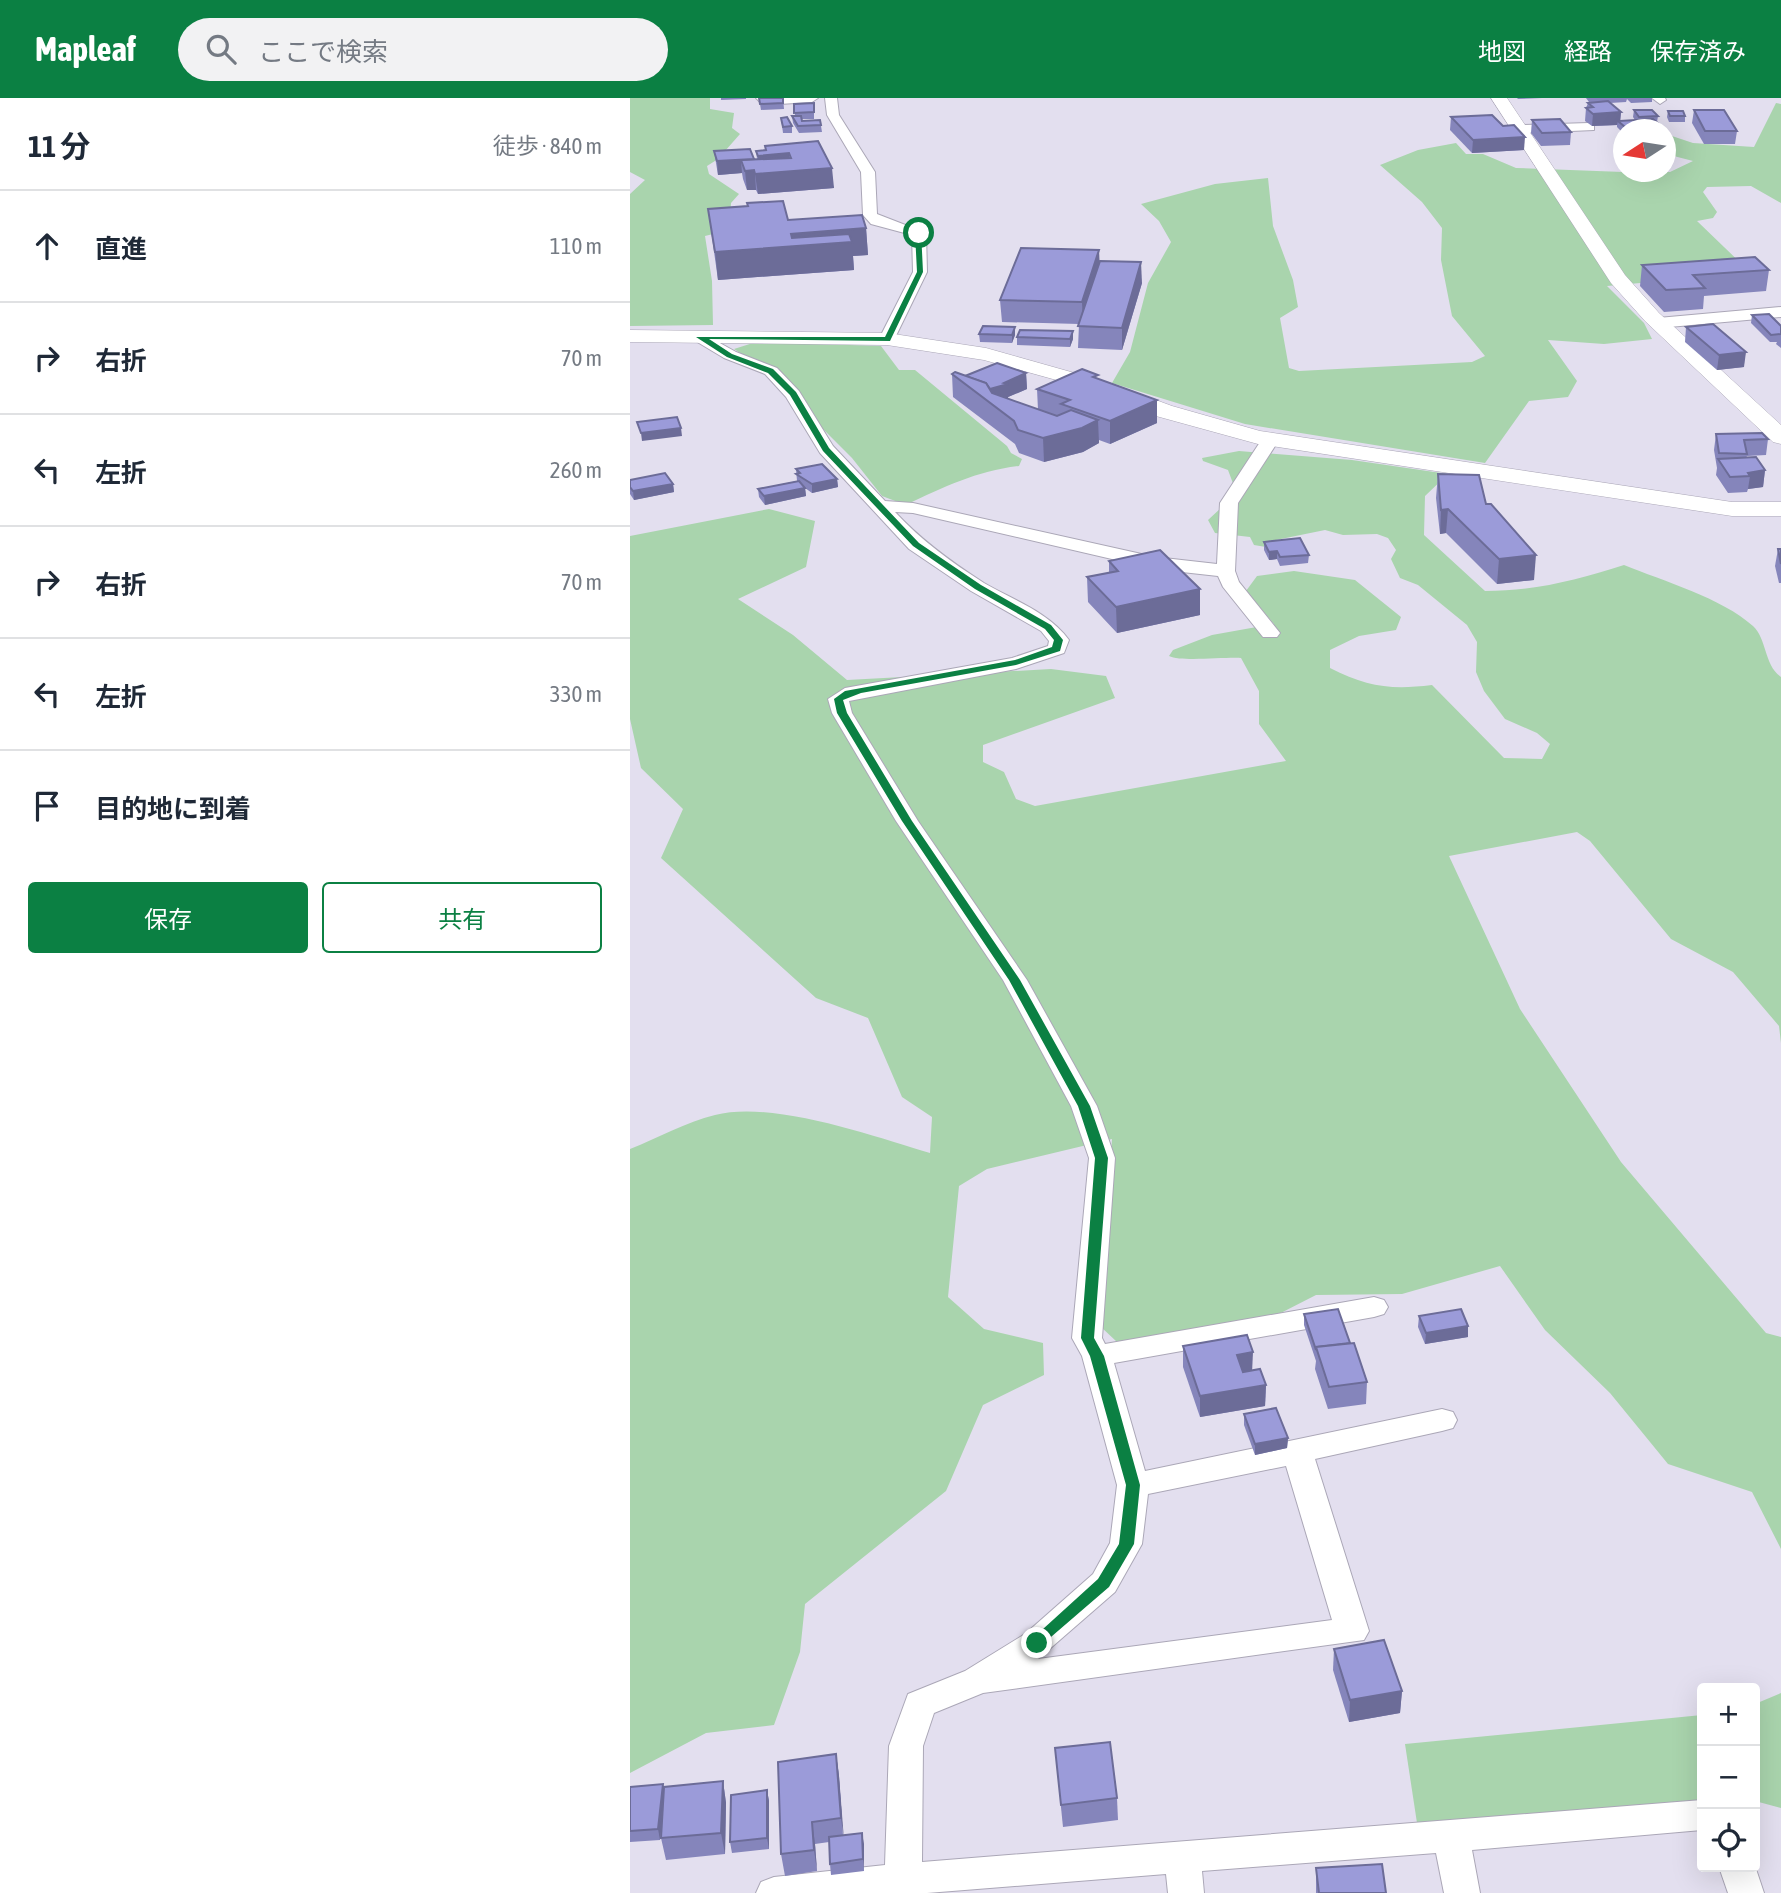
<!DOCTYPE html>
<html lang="ja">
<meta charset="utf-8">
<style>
:root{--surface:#fff;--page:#f2f2f3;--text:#1f2937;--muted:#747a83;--line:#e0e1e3;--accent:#0b8043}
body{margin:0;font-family:"Asap Condensed","Noto Sans JP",sans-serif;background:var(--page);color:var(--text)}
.controls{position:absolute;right:21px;bottom:21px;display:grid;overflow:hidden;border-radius:7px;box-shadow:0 7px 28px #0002}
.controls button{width:63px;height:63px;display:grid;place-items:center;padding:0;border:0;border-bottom:2px solid var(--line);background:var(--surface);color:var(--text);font:35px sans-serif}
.compass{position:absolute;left:983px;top:21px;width:63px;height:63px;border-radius:50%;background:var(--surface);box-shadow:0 7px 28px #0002;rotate:258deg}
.stop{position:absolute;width:21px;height:21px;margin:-16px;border:5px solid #0b8043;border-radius:50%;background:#fff}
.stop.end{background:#0b8043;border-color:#fff;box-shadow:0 2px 7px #0008}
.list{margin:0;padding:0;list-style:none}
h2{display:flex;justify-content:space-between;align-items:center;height:91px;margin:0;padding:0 28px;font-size:30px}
h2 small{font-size:23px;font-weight:400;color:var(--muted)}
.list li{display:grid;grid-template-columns:46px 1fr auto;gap:21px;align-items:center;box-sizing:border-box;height:112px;padding:0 28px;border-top:2px solid var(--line)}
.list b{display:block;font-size:26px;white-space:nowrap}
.list em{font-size:23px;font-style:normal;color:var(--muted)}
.actions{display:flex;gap:14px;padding:21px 28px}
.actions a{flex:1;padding:16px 0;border:2px solid var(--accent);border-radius:7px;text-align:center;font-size:24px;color:var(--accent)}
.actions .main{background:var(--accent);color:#fff}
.icon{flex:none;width:38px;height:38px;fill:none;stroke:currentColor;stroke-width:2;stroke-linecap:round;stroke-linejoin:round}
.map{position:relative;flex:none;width:1151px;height:1795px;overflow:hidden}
header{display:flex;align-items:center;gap:42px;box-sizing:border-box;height:98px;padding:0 35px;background:var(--accent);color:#fff}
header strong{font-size:33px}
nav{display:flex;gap:38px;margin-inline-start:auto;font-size:24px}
.search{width:490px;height:63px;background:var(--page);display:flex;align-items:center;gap:18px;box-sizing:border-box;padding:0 24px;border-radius:38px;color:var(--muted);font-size:26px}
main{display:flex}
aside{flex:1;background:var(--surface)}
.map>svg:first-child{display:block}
.green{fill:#a9d4ad}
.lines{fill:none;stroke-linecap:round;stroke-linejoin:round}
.minor-casing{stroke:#aba7b7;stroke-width:2}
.tertiary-casing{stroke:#aba7b7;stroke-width:1}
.minor{fill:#fff;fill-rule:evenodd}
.tertiary{fill:#fff;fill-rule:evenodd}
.wall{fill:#8585bb}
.shaded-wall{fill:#6c6c98}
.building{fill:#9b9bd9;stroke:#6c6c98;stroke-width:2}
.route{fill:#0b8043}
</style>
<header>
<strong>Mapleaf</strong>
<div class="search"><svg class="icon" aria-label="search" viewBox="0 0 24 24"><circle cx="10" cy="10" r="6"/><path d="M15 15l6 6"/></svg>ここで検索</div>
<nav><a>地図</a><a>経路</a><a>保存済み</a></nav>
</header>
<main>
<aside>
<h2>11 分<small>徒歩 · 840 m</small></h2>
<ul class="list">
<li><svg class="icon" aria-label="ahead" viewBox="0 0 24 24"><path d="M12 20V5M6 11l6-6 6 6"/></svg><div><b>直進</b></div><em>110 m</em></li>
<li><svg class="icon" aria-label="right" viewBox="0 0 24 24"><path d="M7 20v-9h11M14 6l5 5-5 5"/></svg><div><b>右折</b></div><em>70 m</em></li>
<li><svg class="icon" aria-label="left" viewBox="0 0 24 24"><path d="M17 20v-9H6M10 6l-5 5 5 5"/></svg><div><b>左折</b></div><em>260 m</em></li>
<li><svg class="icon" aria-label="right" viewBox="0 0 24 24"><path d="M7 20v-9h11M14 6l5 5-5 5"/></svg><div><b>右折</b></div><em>70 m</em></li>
<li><svg class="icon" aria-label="left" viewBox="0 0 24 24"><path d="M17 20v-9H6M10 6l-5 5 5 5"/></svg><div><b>左折</b></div><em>330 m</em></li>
<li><svg class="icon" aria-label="arrive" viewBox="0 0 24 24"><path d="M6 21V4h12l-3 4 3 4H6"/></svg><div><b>目的地に到着</b></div></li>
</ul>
<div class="actions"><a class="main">保存</a><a>共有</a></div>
</aside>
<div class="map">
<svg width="1151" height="1795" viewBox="0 0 1151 1795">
<rect width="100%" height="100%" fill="#e3dfef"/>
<g class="green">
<polygon points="0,0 80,0 80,11 104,15 102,30 110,36 88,61 77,68 79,76 109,96 101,105 99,132 75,138 82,183 83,227 0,228 0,96 15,82 0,74"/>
<polygon points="1146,5 1151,6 1151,105 1121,88 1077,89 1073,94 1087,114 1083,120 1067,123 1121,175 977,188 1014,225 1022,241 974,246 918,242 947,283 938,299 899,303 855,365 615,326 482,285 500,254 518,185 541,144 529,123 511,106 585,86 638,80 643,128 663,182 668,209 650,220 659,270 669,273 842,264 855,258 822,218 811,162 812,130 792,104 750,67 788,52 826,45 836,56 853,56 886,70 993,74 1040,74 1063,63 1036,56 1036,36 1063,45 1124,49"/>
<path d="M126,244L251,248L269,272H285L377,348L381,355L392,361L389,368C347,373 314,389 276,407L252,398L222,360L191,329L169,294L104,251Z"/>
<path d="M609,353L722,362L818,376L795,398L794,437L855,493C905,493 947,482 994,467C1033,483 1092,500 1123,528C1137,541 1134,567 1151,579V945L1149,928L1103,874L1041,841L960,743L947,734L819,758L890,911L991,1064L1136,1235L1151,1239V1451L1122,1394L1038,1366L980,1295L915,1232L870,1168L772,1196L686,1197L625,1228L574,1242L487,1244L470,1228L482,1041L357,1071L329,1088L318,1199L354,1231L413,1245L414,1277L353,1307L316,1393L175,1506L170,1554L144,1627L76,1635L0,1675V1051C28,1040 56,1024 85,1017C142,1002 243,1038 300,1055L302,1019L272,999L238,920L186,900L31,760L53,711L11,670L0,621V438L139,411L185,423L176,469L108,501L163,537L217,582L421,571L476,578L485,600L353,647V664L374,674L386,701L405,708L656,663L629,626V593L611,560C593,559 551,564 539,558L543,552L582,537L644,526L616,493L627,478L664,473L725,482L771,519L766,532L729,538L700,552V570C737,589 761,592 802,587L874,660L912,661L920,646L907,635L875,621L854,593L846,574L847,544L837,527L788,487L770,480L761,461L766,452L758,440L747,436L713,437L695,432L641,443L636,449L624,447L620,439L585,435L578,422L592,409L604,388L598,372L573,363L572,360Z"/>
<polygon points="1151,1595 1151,1710 1125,1703 1125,1606"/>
<polygon points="1072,1617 1072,1707 787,1725 775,1646"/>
</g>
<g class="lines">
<defs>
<g id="minor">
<polygon points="126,0 188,0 182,4 133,7"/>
<polygon points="195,0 207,0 209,17 245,74 247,116 296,135 297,174 263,244 251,244 249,241 283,174 282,137 241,126 233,117 231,74 197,17"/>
<polygon points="1022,0 1035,0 1036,2 1030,6"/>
<polygon points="959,25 964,26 964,32 891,35 885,31 891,27"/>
<polygon points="1151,209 1151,219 1028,230 1020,225 1028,220"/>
<path d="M70,234L106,254L147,270L169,293L203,348L255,403L283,405L525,459L587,466L590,405L634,338H646L649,342L608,405L605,473L609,484L650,535L647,539H633L593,489L588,478L525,471L283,415L265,414C292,443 321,464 354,485C383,502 419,514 439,542L434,555L386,571L219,603L222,615L288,723L397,882L467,1008L485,1060L472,1240L475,1246L744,1199L754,1202L758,1209L754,1216L744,1219L484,1265L515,1373L812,1311L823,1314L827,1322L823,1330L812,1333L685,1361L739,1533L734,1542L353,1595L304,1615L293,1648L292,1764L1072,1702V1732L842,1752L850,1795H814L806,1755L572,1773L574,1795H538L536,1776L297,1795H126L131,1784L144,1779L255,1767L259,1648L278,1596L335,1573L395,1536L463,1476L480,1445L487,1387L452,1258L442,1240L459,1060L441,1008L373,882L266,723L202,615L198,601L215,590L382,560L418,548L419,543L411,533L341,493L279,451L190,355L156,299L135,276L94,260L64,242V236ZM656,1368L702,1522L408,1561L485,1494L512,1446L518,1396Z"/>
<polygon points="1089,1769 1125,1768 1134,1795 1098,1795"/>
</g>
<g id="tertiary">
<polygon points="861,0 877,0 995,177 1029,215 1151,327 1151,346 1143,344 1015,223 981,185"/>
<polygon points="0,232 257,235 356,250 480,285 542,308 630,333 1102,404 1151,404 1151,418 1102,418 628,346 526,318 466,293 354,262 257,247 0,244"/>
</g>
</defs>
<use href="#minor" class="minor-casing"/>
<use href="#tertiary" class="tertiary-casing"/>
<use href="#minor" class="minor"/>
<use href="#tertiary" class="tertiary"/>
</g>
<g class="wall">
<polygon points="91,0 116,0 116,1 91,2"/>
<polygon points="129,0 153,0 154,11 131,12"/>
<polygon points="887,0 912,0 888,1"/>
<polygon points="956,0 1022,0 1022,4 1001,5 997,1 996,4 980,5 991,14 990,23 1005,22 1003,19 1004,12 1028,18 1027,24 1030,27 1029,32 993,32 993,35 987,29 987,27 962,28 955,23 956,10 958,5 959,4"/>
<polygon points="184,5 184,21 172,21 172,23 190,22 192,34 169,35 163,25 162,18 165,18 164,6"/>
<polygon points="1064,12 1107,33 1105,46 1074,46 1062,25"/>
<polygon points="1038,13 1055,18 1055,24 1039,24 1037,19"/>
<polygon points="821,19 894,52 842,55 820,32"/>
<polygon points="151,20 162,28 162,35 153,35"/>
<polygon points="902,22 941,34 940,47 911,48 901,35"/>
<polygon points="188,43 204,90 128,96 126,92 117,92 113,81 112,75 88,77 84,53 127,61 126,53 135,52 135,48"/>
<polygon points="78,111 158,122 236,130 238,157 223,158 224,172 88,182"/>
<polygon points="469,152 469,164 512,185 492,252 448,250 449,226 372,224 370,202"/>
<polygon points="1012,167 1139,172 1136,193 1074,198 1073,211 1034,214 1010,188"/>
<polygon points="1122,217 1151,228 1151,250 1146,246 1147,244 1140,244 1121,225"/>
<polygon points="1056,229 1114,269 1087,272 1055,244"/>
<polygon points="443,233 443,241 440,249 387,247 387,239"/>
<polygon points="349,236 385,237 382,245 350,244"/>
<polygon points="396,275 397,291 378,299 378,301 408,312 407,291 469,281 527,302 527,325 480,346 469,342 469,345 453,354 414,364 389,355 385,346 323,299 322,276 335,278"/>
<polygon points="1086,336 1138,341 1136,357 1117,358 1116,360 1135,372 1133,389 1118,391 1117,394 1098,395 1086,377 1087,370 1084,352"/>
<polygon points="166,371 207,381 208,389 182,395 175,390 176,398 135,407 129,399 128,391 167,383"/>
<polygon points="808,376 856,406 904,482 867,486 816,435 810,436 806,400"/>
<polygon points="0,382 43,386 44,394 4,402 0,396"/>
<polygon points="634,444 679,457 678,465 650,468 647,461 639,462 634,452"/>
<polygon points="1148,451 1151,451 1151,485 1149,485 1145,468"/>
<polygon points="479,463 570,517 487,535 458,504 457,479 479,475"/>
<polygon points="674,1216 720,1245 737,1284 736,1306 698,1311 685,1271 686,1263 674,1227"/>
<polygon points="789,1218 838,1239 795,1246 788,1229"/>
<polygon points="553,1248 622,1272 636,1287 635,1308 570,1319 553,1269"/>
<polygon points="614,1316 658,1340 657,1350 625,1357 614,1327"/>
<polygon points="704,1551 772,1593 770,1615 719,1624 703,1572"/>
<polygon points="425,1650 487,1700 488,1722 433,1729"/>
<polygon points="206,1656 209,1678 213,1737 232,1735 234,1773 201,1777 200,1766 199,1744 185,1746 187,1773 155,1778 151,1756"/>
<polygon points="93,1683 96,1705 95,1756 36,1762 31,1740 32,1726 30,1742 0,1744 0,1689 34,1692"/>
<polygon points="137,1692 139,1703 139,1751 102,1755 100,1744"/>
<polygon points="686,1770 756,1795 686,1795"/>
</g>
<g class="shaded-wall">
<polygon points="991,14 990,25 988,23 987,27 962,28 963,16"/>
<polygon points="895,39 894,52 842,55 843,42"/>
<polygon points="159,55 161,73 202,70 204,90 128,96 125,76 129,76 128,58"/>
<polygon points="124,61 126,92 117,92 115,73 111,62 112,75 88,77 87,63"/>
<polygon points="236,130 238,157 223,158 224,172 88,182 85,154 161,136"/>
<polygon points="469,152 470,173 453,226 452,204"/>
<polygon points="511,164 512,185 492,252 492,230"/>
<polygon points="385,229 385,237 382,245 382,237"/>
<polygon points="443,233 443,241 440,249 440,241"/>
<polygon points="1116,254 1114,269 1087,272 1089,257"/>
<polygon points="396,275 397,291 378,299 378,301 362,306 357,292"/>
<polygon points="527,302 527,325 480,346 480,323"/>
<polygon points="468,322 469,345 453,354 414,364 413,340"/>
<polygon points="51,330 52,338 12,343 11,335"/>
<polygon points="1135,372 1133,389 1118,391 1120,378 1118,375"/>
<polygon points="207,381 208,389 182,395 182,386"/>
<polygon points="43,386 44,394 4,402 3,393"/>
<polygon points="175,390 176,398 135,407 134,398"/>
<polygon points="818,411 816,435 810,436 811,412"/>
<polygon points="647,453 647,461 639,462 639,454"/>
<polygon points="906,457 904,482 867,486 869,461"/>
<polygon points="570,491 570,517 487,535 486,509"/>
<polygon points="838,1228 838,1239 795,1246 796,1235"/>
<polygon points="623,1254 622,1275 607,1278 607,1257"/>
<polygon points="636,1287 635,1308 570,1319 570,1298"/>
<polygon points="658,1340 657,1350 625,1357 625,1346"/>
<polygon points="772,1593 770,1615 719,1624 720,1602"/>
<polygon points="206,1656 209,1678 214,1742 211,1720"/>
<polygon points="93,1683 96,1705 95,1756 91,1735"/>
<polygon points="33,1686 35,1697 30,1742 28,1731"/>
<polygon points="137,1692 139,1703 139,1751 137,1740"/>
<polygon points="182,1724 185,1746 187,1773 184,1752"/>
<polygon points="232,1735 234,1746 234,1773 233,1761"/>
</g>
<g class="building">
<polygon points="129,0 153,0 153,5 130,6"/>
<polygon points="978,3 991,14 963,16 956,10 963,9 958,5"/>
<polygon points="184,5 184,14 164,15 164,6"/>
<polygon points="1004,12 1022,12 1028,18 1009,19"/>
<polygon points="1064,12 1094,12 1107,33 1075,33"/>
<polygon points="1038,13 1053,13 1055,18 1040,18"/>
<polygon points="862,17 873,28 884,27 895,39 843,42 821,19"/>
<polygon points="162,18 171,18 172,23 190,22 191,27 168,28"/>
<polygon points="157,19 162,28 153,29 151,20"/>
<polygon points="930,21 941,34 912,35 902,22"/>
<polygon points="1023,21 1030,27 995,29 988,23"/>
<polygon points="188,43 202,70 125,76 124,72 115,73 111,62 161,60 159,55 128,58 126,53 136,52 135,48"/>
<polygon points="120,51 124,61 87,63 84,53"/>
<polygon points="153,103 158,122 232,117 236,130 161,136 162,140 219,136 222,144 85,154 78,111 118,108 117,105"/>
<polygon points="391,150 469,152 452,204 370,202"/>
<polygon points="1125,159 1139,172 1063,177 1075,190 1036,192 1012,167"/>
<polygon points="470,163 511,164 492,230 448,228"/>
<polygon points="1139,216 1151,228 1151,236 1141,237 1122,217"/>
<polygon points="1083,226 1116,254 1089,257 1056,229"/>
<polygon points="353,228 385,229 382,237 349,236"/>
<polygon points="390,232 443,233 440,241 387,239"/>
<polygon points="367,265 396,275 374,285 378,286 360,291 356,285 335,278"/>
<polygon points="452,271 468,277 463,279 527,302 480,323 431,306 440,302 407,291"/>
<polygon points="325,274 356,285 362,295 427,318 441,312 468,322 452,330 413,340 388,332 384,323 322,276"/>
<polygon points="47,319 51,330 11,335 7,324"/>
<polygon points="1132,335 1138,341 1114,342 1117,356 1089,355 1086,336"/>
<polygon points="1126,359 1135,372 1118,375 1120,378 1100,379 1088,361"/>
<polygon points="192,366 207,381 182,386 166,376 170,375 166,371"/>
<polygon points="35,375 43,386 3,393 0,389 0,382"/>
<polygon points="808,376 849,377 856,406 861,406 906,457 869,461 818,411 811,412"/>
<polygon points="169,383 175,390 134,398 128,391"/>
<polygon points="670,440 679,457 650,459 647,453 639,454 634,444"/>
<polygon points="1148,451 1151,451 1151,466"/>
<polygon points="530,452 570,491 486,509 457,479 488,473 479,463"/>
<polygon points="708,1211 720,1245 686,1249 686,1252 674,1216"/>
<polygon points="831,1211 838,1228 796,1235 789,1218"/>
<polygon points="617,1237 623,1254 607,1257 613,1274 630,1271 636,1287 570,1298 553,1248"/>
<polygon points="724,1245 737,1284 699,1289 686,1249"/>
<polygon points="646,1310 658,1340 625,1346 614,1316"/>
<polygon points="754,1542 772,1593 720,1602 704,1551"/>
<polygon points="480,1644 487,1700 431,1707 425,1650"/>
<polygon points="206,1656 211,1720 182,1724 184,1752 151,1756 148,1664"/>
<polygon points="93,1683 91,1735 31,1740 34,1689"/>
<polygon points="33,1686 28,1731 0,1733 0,1689"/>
<polygon points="137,1692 137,1740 100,1744 101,1697"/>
<polygon points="232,1735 233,1761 200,1766 199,1739"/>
<polygon points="752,1766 756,1795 689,1795 686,1770"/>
</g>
<polygon class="route" points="291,133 293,174 260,243 79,241 102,256 143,271 166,294 199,350 289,445 351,487 421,527 433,542 430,553 386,567 231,595 213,602 217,615 282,723 390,882 460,1008 478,1060 464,1240 474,1258 510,1387 504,1446 479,1489 407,1551 400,1545 402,1541 468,1481 489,1446 496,1387 460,1258 451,1240 465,1060 448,1008 379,882 272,723 207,615 204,601 215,593 385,562 422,549 424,542 415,531 345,491 283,448 193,353 160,297 138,275 97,259 66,239 255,239 287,174 285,135"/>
</svg>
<div class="controls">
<button>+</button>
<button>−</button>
<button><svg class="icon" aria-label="locate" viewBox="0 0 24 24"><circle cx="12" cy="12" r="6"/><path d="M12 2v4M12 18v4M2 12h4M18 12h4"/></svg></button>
</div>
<svg class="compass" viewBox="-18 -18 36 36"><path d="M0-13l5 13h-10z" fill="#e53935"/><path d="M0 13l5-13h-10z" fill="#747a83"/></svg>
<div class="stop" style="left:289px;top:135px"></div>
<div class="stop end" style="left:407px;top:1545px"></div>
</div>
</main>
